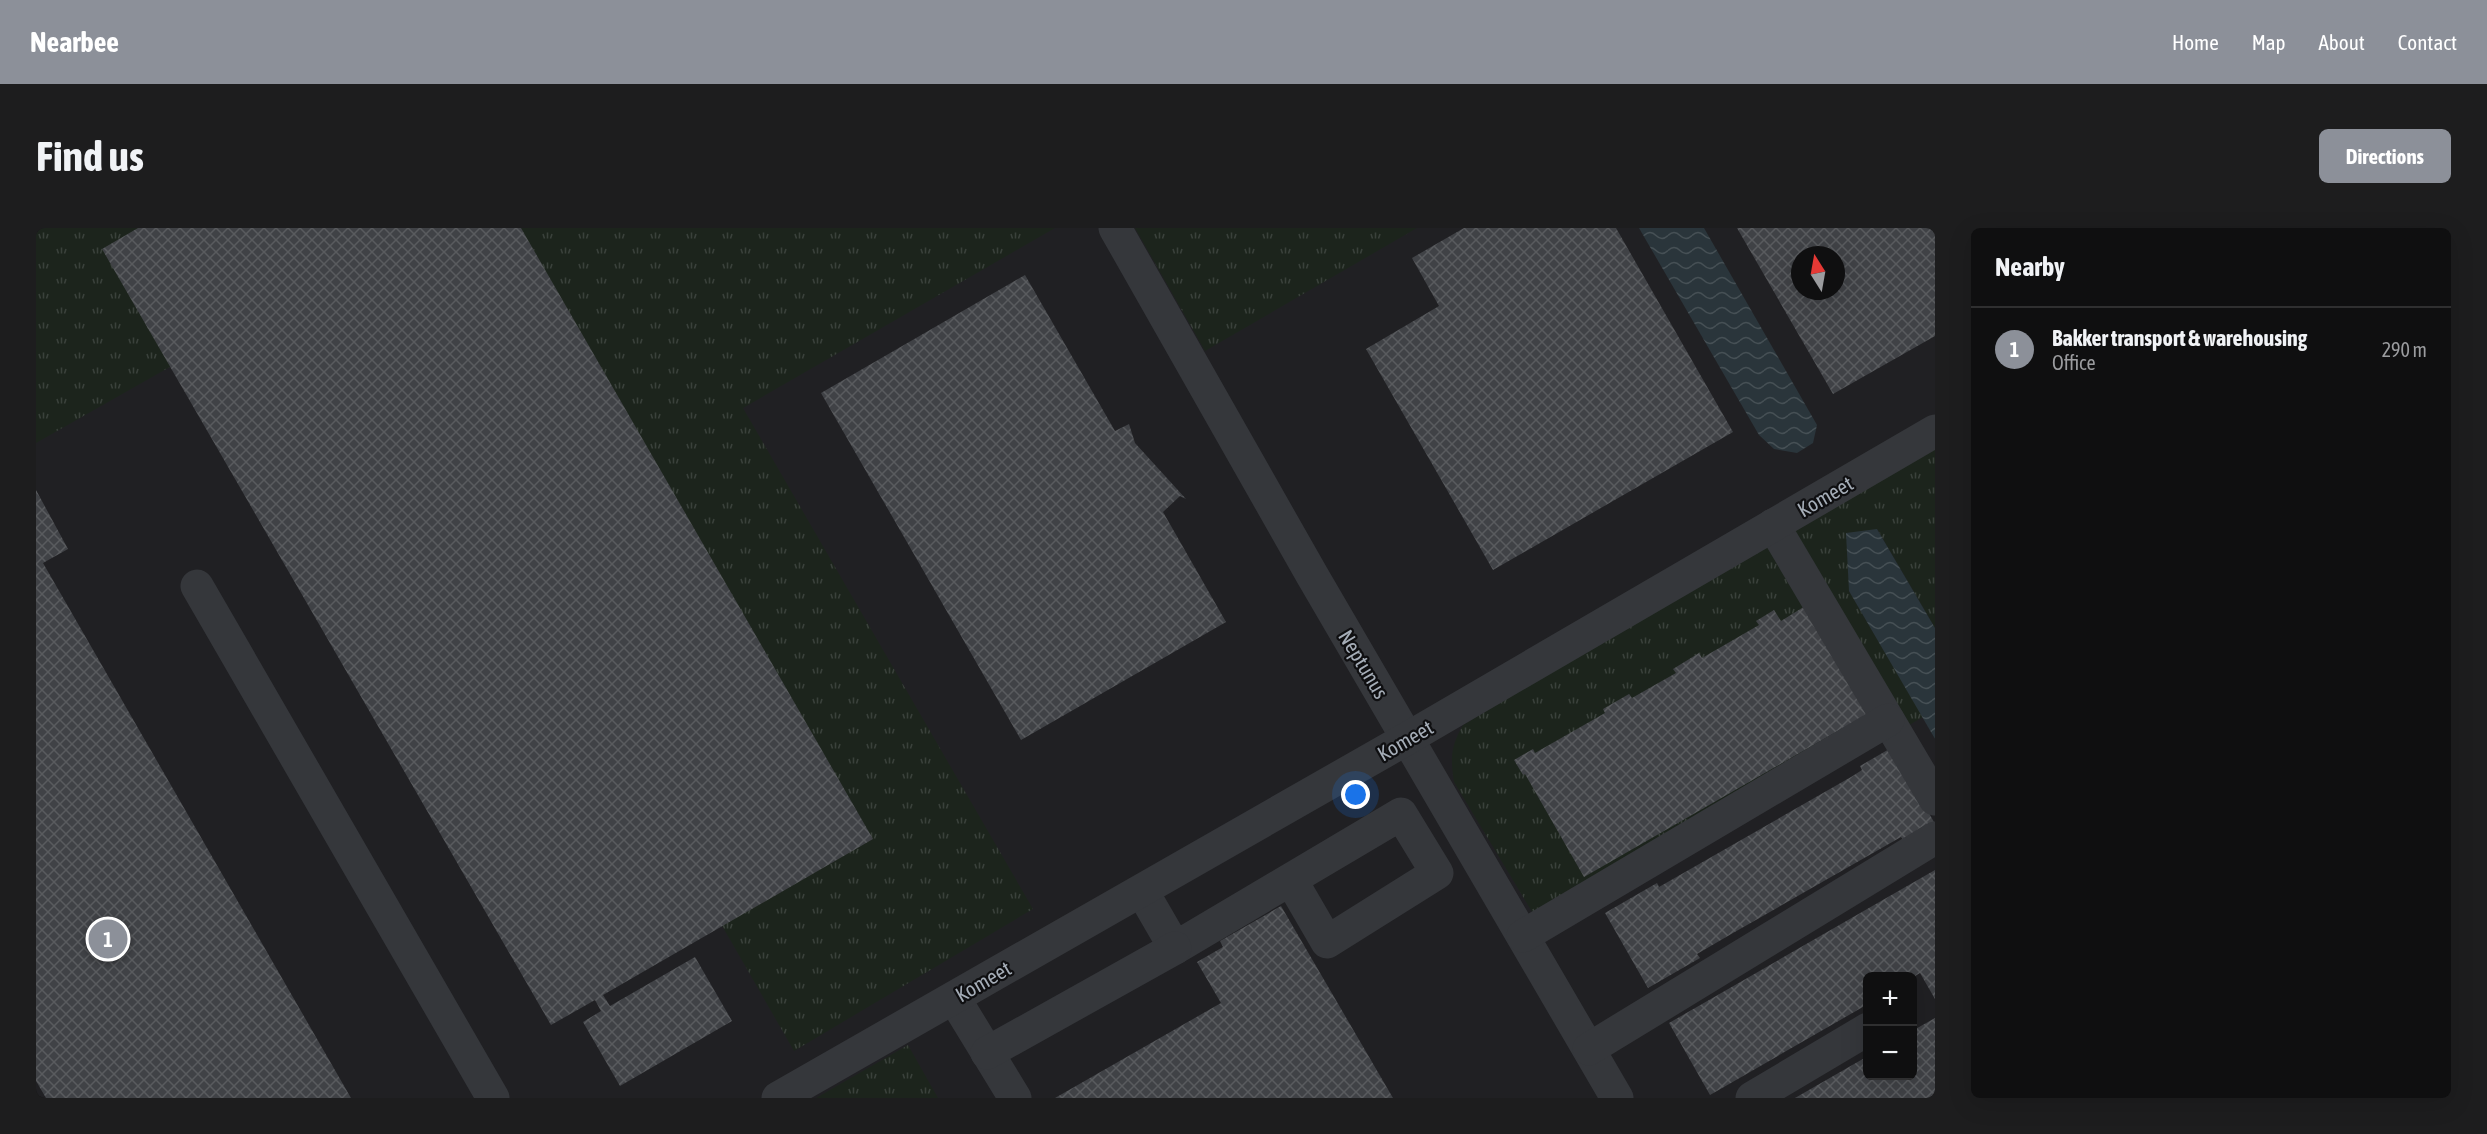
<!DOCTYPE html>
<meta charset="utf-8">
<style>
:root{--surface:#0f0f10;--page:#1d1d1e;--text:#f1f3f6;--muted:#9b9c9f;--line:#2f2f30;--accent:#8c9099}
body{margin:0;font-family:"Asap Condensed",sans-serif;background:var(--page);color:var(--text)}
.controls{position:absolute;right:18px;bottom:18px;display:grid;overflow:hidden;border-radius:9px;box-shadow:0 6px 24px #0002}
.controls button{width:54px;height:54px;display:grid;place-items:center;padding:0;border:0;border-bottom:2px solid var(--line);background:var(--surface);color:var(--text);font:30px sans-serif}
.compass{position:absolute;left:1755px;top:18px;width:54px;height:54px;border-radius:50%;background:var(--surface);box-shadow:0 6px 24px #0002;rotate:349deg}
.you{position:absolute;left:1320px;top:567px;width:21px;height:21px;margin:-15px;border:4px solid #fff;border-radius:50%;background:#1a73e8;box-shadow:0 0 0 9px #1a73e833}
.badge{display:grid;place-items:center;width:39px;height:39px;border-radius:50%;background:var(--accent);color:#fff;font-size:20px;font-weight:700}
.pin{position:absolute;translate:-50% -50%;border:3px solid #fff;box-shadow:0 2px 6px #0006}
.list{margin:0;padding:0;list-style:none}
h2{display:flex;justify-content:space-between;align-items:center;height:78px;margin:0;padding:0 24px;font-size:26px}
h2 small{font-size:20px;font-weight:400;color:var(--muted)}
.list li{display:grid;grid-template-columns:39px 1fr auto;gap:18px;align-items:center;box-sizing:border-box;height:84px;padding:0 24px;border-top:2px solid var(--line)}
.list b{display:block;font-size:22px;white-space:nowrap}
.list p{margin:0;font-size:20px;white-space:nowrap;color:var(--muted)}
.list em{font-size:20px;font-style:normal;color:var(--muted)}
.map{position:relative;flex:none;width:1899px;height:870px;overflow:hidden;border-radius:9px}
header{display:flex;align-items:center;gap:36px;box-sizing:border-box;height:84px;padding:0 30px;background:var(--accent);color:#fff}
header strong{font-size:28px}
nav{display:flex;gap:33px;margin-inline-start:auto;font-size:21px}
.intro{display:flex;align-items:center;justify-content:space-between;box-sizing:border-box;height:144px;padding:0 36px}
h1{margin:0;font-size:42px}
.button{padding:15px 27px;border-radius:9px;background:var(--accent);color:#fff;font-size:21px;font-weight:700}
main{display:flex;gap:36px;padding:0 36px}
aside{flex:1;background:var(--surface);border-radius:9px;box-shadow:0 6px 24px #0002}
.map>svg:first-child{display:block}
.built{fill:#202023;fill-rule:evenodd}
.grass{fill:url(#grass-tufts)}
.water{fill:url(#water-waves)}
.building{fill:url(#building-cross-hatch);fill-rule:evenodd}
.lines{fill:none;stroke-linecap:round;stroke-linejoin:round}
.minor{stroke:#35373b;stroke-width:33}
.labels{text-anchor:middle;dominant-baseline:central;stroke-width:4.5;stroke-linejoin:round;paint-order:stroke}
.street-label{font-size:21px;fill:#a5adb7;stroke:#0f0f11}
</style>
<header>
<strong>Nearbee</strong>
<nav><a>Home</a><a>Map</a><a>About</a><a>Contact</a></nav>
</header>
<div class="intro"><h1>Find us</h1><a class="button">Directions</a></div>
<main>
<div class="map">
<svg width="1899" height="870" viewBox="0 0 1899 870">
<defs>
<pattern id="grass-tufts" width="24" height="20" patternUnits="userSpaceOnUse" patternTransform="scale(1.5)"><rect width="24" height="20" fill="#1c241c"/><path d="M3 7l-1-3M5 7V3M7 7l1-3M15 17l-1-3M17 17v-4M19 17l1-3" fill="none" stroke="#3a413b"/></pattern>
<pattern id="water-waves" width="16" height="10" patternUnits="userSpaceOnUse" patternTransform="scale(1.5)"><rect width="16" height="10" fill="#2a353b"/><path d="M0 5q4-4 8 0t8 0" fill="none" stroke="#465055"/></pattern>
<pattern id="building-cross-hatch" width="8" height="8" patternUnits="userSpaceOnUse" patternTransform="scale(1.5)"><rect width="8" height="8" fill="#404246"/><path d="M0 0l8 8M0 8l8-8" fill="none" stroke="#595b5e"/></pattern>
</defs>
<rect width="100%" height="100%" fill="#141416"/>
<path class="built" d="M0,0H1899V400L1841,301L1887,489L1899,511V870H0ZM1764,27H1800V63H1764ZM1832,748H1876V848H1832Z"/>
<g class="grass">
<polygon points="0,0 1019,0 707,180 997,681 758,823 308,40 0,215"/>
<polygon points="1099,0 1381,0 1169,123"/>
<path d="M1899,215V400L1841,301L1813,363L1887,489L1524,699L1504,697L1418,554C1414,529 1415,518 1427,497Z"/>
<polygon points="872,817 902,870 780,870"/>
</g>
<g class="water">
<polygon points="1603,0 1668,0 1781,197 1777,215 1761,225 1738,221 1723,207"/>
<polygon points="1841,301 1899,400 1899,511 1813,363 1810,305"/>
</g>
<g class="building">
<polygon points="102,0 485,0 837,611 567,767 574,778 659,729 696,793 584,858 547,794 565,783 559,772 515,797 66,21"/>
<polygon points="1428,0 1580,0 1697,204 1457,342 1330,121 1403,78 1376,30"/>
<path d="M1701,0H1899V108L1797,166ZM1764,27H1800V63H1764Z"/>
<polygon points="989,47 1079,203 1093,196 1099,215 1150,271 1144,268 1127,284 1190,394 985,512 785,165"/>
<polygon points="0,262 32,321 7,335 315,870 10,870 0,853"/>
<polygon points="1774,375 1839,487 1807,500 1548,649 1489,546 1487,547 1478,532 1497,521 1499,525 1569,485 1567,481 1593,466 1596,470 1617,458 1640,445 1637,441 1663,425 1666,430 1723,397 1720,393 1738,382 1745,393"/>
<polygon points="1855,520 1898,594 1867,612 1865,609 1697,705 1661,726 1664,730 1612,760 1569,685 1621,655 1623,659 1815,549 1826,542 1824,538"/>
<polygon points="1899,642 1899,771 1884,745 1876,750 1832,748 1832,776 1674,867 1633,795"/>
<polygon points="1245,678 1357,870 1019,870 1185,775 1161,734 1187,719 1184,713"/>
<polygon points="1899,790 1899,870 1759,870 1832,828 1832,848 1876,848 1876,803"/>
</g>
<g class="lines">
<g class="minor">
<polyline points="1079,0 1276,347 1581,870"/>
<polyline points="1737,297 1899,571"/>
<polyline points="161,358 457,870"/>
<polyline points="1106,663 1139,720 1365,586 1401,645 1291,714 1255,652"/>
<polyline points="1487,708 1852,492"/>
<polyline points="918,770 979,870"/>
<polyline points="1553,821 1899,610"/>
<polyline points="951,825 1139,720"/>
<polyline points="742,870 1372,510 1899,203"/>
<polyline points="1716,870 1832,801"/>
</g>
</g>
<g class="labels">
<g class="street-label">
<text transform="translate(1789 268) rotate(-30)">Komeet</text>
<text transform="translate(1328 436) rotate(59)">Neptunus</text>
<text transform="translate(1369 512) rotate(-30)">Komeet</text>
<text transform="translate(947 753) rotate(-30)">Komeet</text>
</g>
</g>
</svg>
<div class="controls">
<button>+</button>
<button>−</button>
</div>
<svg class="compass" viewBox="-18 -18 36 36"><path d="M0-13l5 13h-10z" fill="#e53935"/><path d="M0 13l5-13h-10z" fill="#9b9c9f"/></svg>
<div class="you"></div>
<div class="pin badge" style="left:72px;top:711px">1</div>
</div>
<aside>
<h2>Nearby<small></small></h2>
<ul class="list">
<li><span class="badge">1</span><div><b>Bakker transport &amp; warehousing</b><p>Office</p></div><em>290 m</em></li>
</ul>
</aside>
</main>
